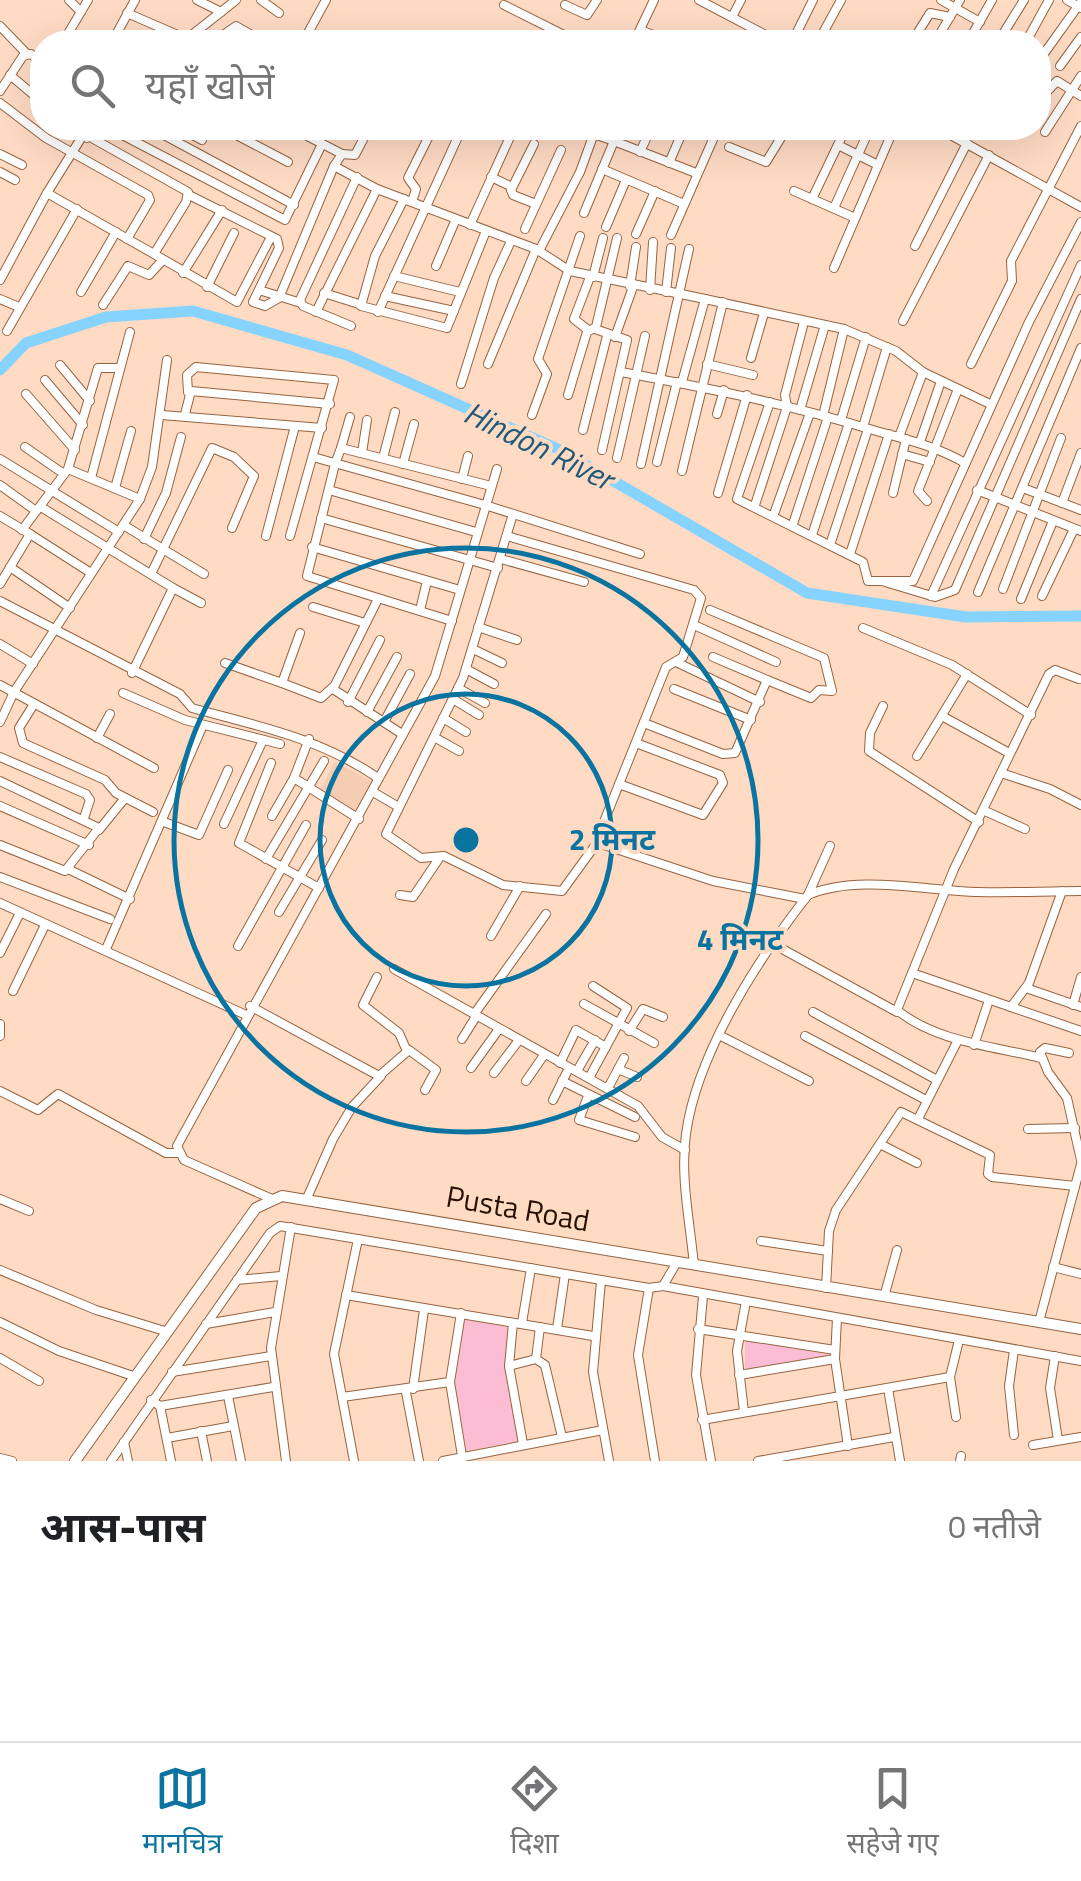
<!DOCTYPE html>
<html lang="hi">
<meta charset="utf-8">
<style>
:root{--surface:#fff;--page:#f2f2f2;--text:#202124;--muted:#757577;--line:#e0e0e0;--accent:#0b739f}
body{margin:0;font-family:"Titillium Web","Noto Sans Devanagari",sans-serif;background:var(--page);color:var(--text)}
.list{margin:0;padding:0;list-style:none}
h2{display:flex;justify-content:space-between;align-items:center;height:130px;margin:0;padding:0 40px;font-size:42px}
h2 small{font-size:32px;font-weight:400;color:var(--muted)}
.icon{flex:none;width:55px;height:55px;fill:none;stroke:currentColor;stroke-width:2;stroke-linecap:round;stroke-linejoin:round}
.map{position:relative;flex:none;width:1081px;height:1461px;overflow:hidden}
.search{position:absolute;background:var(--surface);box-shadow:0 10px 40px #0002;left:30px;right:30px;top:30px;height:110px;display:flex;align-items:center;gap:25px;box-sizing:border-box;padding:0 35px;border-radius:40px;color:var(--muted);font-size:38px}
.sheet{height:280px;background:var(--surface)}
nav{display:flex;justify-content:space-around;align-items:center;box-sizing:border-box;height:140px;border-top:2px solid var(--line);background:var(--surface);font-size:28px;color:var(--muted)}
nav a{display:grid;justify-items:center;gap:5px}
nav .on{color:var(--accent)}
.map>svg:first-child{display:block}
.built{fill:#f5cdb3}
.green{fill:#fcbdd4}
.lines{fill:none;stroke-linecap:round;stroke-linejoin:round}
.river{stroke:#86d3ff;stroke-width:11}
.street-casing{stroke:#97633f;stroke-width:10}
.secondary-casing{stroke:#97633f;stroke-width:12}
.street{stroke:#fff;stroke-width:8}
.secondary{stroke:#fff;stroke-width:10}
.ring{fill:none;stroke:#0b739f;stroke-width:5}
.labels{text-anchor:middle;dominant-baseline:central;stroke-width:8;stroke-linejoin:round;paint-order:stroke}
.street-label{font-size:30px;fill:#261104;stroke:#ffdbc4}
.water-label{font-size:32px;font-style:italic;fill:#215a78;stroke:#ffdbc4}
.centre{fill:#0b739f;stroke:#ffdbc4;stroke-width:5}
.ring-label{font-size:30px;text-anchor:middle;font-weight:bold;fill:#0b739f;stroke:#ffdbc4;stroke-width:8;stroke-linejoin:round;paint-order:stroke}
</style>
<div class="map">
<svg width="1081" height="1461" viewBox="0 0 1081 1461">
<rect width="100%" height="100%" fill="#ffdbc4"/>
<polygon class="built" points="335,762 375,783 359,815 318,793"/>
<g class="green">
<polygon points="463,1319 507,1327 506,1365 520,1441 466,1451 453,1379"/>
<polygon points="745,1340 831,1355 831,1356 745,1370"/>
</g>
<g class="lines">
<polyline class="river" points="0,370 26,343 106,317 193,311 347,355 560,450 807,593 966,617 1081,616"/>
<defs>
<g id="street">
<polyline points="69,0 81,12"/>
<polyline points="197,0 221,12"/>
<polyline points="261,0 279,13"/>
<polyline points="699,0 779,42"/>
<polyline points="941,0 980,22"/>
<polyline points="1067,0 1081,8"/>
<polyline points="504,5 578,42"/>
<polyline points="565,5 587,15 597,0"/>
<polyline points="127,13 187,39"/>
<polyline points="732,17 741,0"/>
<polyline points="0,26 27,54"/>
<polyline points="641,30 670,42"/>
<polyline points="63,42 88,0"/>
<polyline points="112,42 135,0"/>
<polyline points="183,42 236,0"/>
<polyline points="213,42 236,26 264,42"/>
<polyline points="303,42 326,0"/>
<polyline points="421,42 423,37"/>
<polyline points="634,42 654,0"/>
<polyline points="792,42 813,0"/>
<polyline points="818,42 841,0"/>
<polyline points="912,42 930,13 950,17"/>
<polyline points="935,42 960,0"/>
<polyline points="968,42 992,0"/>
<polyline points="998,42 1024,0"/>
<polyline points="1026,42 1049,0"/>
<polyline points="1038,62 1081,2"/>
<polyline points="1060,66 1081,37"/>
<polyline points="10,75 42,102"/>
<polyline points="0,91 23,56 31,54 42,63"/>
<polyline points="1038,101 1057,81 1081,96"/>
<polyline points="0,103 46,138 148,195 150,200 127,239"/>
<polyline points="74,128 188,192 186,202 154,254 237,302 271,237"/>
<polyline points="109,128 285,220 322,144"/>
<polyline points="151,128 294,205"/>
<polyline points="180,128 202,140"/>
<polyline points="223,128 288,162"/>
<polyline points="292,128 342,154"/>
<polyline points="394,128 407,134"/>
<polyline points="938,128 1081,207"/>
<polyline points="819,129 820,128"/>
<polyline points="1045,132 1081,76"/>
<polyline points="87,138 99,128"/>
<polyline points="614,141 696,173"/>
<polyline points="838,145 878,165"/>
<polyline points="729,147 766,162 787,128"/>
<polyline points="640,152 651,128"/>
<polyline points="0,154 22,165"/>
<polyline points="669,163 684,128"/>
<polyline points="334,166 342,154 355,155 369,128"/>
<polyline points="602,169 684,204"/>
<polyline points="0,172 15,180"/>
<polyline points="491,177 510,186 513,195 536,204"/>
<polyline points="511,190 534,144"/>
<polyline points="794,191 853,217"/>
<polyline points="47,193 83,135"/>
<polyline points="189,195 277,239 279,248 253,302 265,306 279,298 334,166 377,189"/>
<polyline points="404,199 375,256 361,306 447,328 486,231"/>
<polyline points="812,199 846,128"/>
<polyline points="412,202 416,189 408,178 433,128"/>
<polyline points="834,208 870,128"/>
<polyline points="584,213 614,141 594,134"/>
<polyline points="470,225 514,128"/>
<polyline points="606,227 626,180"/>
<polyline points="525,229 561,150"/>
<polyline points="636,234 655,191"/>
<polyline points="671,235 718,128"/>
<polyline points="915,246 967,143"/>
<polyline points="539,251 580,172 596,128"/>
<polyline points="436,266 456,219"/>
<polyline points="834,268 894,128"/>
<polyline points="183,273 222,210"/>
<polyline points="394,276 460,292"/>
<polyline points="593,277 603,238"/>
<polyline points="0,280 47,193 154,254"/>
<polyline points="630,286 636,247"/>
<polyline points="207,287 234,233"/>
<polyline points="259,290 301,303"/>
<polyline points="650,290 653,242"/>
<polyline points="81,292 116,232"/>
<polyline points="666,292 671,248"/>
<polyline points="324,293 359,304"/>
<polyline points="385,296 454,311"/>
<polyline points="0,299 19,307"/>
<polyline points="705,299 844,329 896,351 923,372 990,404"/>
<polyline points="103,305 128,266 149,275 162,261"/>
<polyline points="316,312 377,189 536,249 570,271 705,299 682,382"/>
<polyline points="378,312 462,128"/>
<polyline points="903,321 989,155"/>
<polyline points="351,326 303,306 300,300 357,177"/>
<polyline points="595,329 627,340 602,450"/>
<polyline points="588,330 574,319 590,277"/>
<polyline points="7,331 77,209"/>
<polyline points="615,337 633,287"/>
<polyline points="751,358 764,313"/>
<polyline points="488,364 536,249"/>
<polyline points="707,364 753,375"/>
<polyline points="971,364 1012,281 1011,261 1081,126"/>
<polyline points="60,365 90,401"/>
<path d="M621,372C702,387 783,403 863,427C899,438 932,444 965,463"/>
<polyline points="45,380 83,425"/>
<polyline points="461,384 494,278 511,241"/>
<polyline points="188,392 187,375 196,367 334,380 290,536"/>
<polyline points="26,394 75,450"/>
<polyline points="568,395 587,332 596,327 617,238"/>
<polyline points="770,402 737,499 863,562 868,581 913,581 1029,322 1081,222"/>
<polyline points="800,410 825,325"/>
<polyline points="185,414 191,391 330,404"/>
<polyline points="717,414 724,390"/>
<polyline points="162,415 322,428"/>
<polyline points="532,415 547,374 538,359 580,236"/>
<polyline points="823,416 844,329"/>
<polyline points="841,420 866,337"/>
<polyline points="863,427 887,347"/>
<polyline points="583,430 607,336"/>
<polyline points="899,437 923,372"/>
<polyline points="920,442 941,381"/>
<polyline points="25,447 64,474"/>
<polyline points="341,448 350,417"/>
<polyline points="362,453 367,420"/>
<polyline points="902,454 930,462"/>
<polyline points="313,457 485,505 640,554"/>
<polyline points="383,458 395,412"/>
<polyline points="617,458 645,336"/>
<polyline points="0,459 119,532"/>
<polyline points="657,462 677,382"/>
<polyline points="403,464 414,424"/>
<polyline points="641,464 689,249"/>
<polyline points="68,469 140,499"/>
<polyline points="682,471 723,302"/>
<polyline points="91,478 130,332"/>
<polyline points="462,479 468,456"/>
<polyline points="0,485 36,511"/>
<polyline points="115,488 131,431"/>
<polyline points="1023,488 1081,510"/>
<polyline points="329,490 476,532"/>
<polyline points="977,490 1081,531"/>
<polyline points="718,493 747,395"/>
<polyline points="893,493 906,439"/>
<polyline points="927,501 918,491 958,389"/>
<polyline points="1062,503 1081,453"/>
<polyline points="755,505 787,407 785,395 804,322"/>
<polyline points="41,507 173,588 132,673"/>
<polyline points="513,514 463,678 386,834 421,858 444,856 503,885 562,891 599,840"/>
<polyline points="774,514 810,413"/>
<polyline points="0,516 30,534 0,584"/>
<polyline points="321,518 498,568"/>
<polyline points="793,524 828,417"/>
<polyline points="125,526 204,574"/>
<polyline points="22,530 68,469 98,368 120,368"/>
<polyline points="30,534 91,573"/>
<polyline points="812,535 849,423"/>
<polyline points="266,536 295,426"/>
<polyline points="507,536 694,590 701,598 683,657 666,667 599,834 601,844 713,881 805,899"/>
<polyline points="144,539 166,493 181,437"/>
<polyline points="830,545 868,429"/>
<polyline points="312,547 460,590"/>
<polyline points="850,554 889,434"/>
<polyline points="501,559 584,582"/>
<polyline points="10,567 70,608"/>
<polyline points="151,574 212,448 234,457 254,476 232,528"/>
<polyline points="885,582 935,597 955,590 1081,299"/>
<polyline points="173,588 201,603"/>
<polyline points="1003,589 1061,438"/>
<polyline points="978,592 1081,348"/>
<polyline points="931,596 1081,265"/>
<polyline points="1042,596 1074,529"/>
<polyline points="378,599 333,689 402,734"/>
<polyline points="1021,599 1053,521"/>
<path d="M0,601L180,694L192,708C258,726 320,738 378,778"/>
<polyline points="313,607 365,623"/>
<polyline points="420,610 427,581"/>
<polyline points="710,610 824,658 832,691 819,690 811,698 767,680"/>
<polyline points="452,621 307,576 335,464 341,448 491,486"/>
<polyline points="694,625 776,662"/>
<polyline points="478,627 517,640"/>
<polyline points="863,628 952,665 1031,715"/>
<polyline points="0,644 33,664"/>
<polyline points="473,649 502,663"/>
<polyline points="225,663 282,683 300,633"/>
<polyline points="678,663 760,702"/>
<polyline points="466,669 494,684"/>
<polyline points="282,683 321,698 333,687"/>
<polyline points="0,685 154,768"/>
<polyline points="458,688 485,703"/>
<polyline points="674,689 751,720"/>
<polyline points="123,693 185,720 280,744"/>
<polyline points="453,699 479,715"/>
<polyline points="348,702 380,640"/>
<polyline points="34,704 19,728 23,743 105,780 116,793 153,812"/>
<polyline points="883,706 870,733 869,751 979,822"/>
<polyline points="367,712 397,657"/>
<polyline points="942,716 1009,753"/>
<polyline points="443,718 466,732"/>
<polyline points="0,722 14,692 140,499 152,467 167,360"/>
<polyline points="384,722 410,674"/>
<polyline points="644,723 723,754 735,753 767,680 713,657"/>
<polyline points="434,737 459,751"/>
<polyline points="97,738 110,714"/>
<polyline points="309,739 294,778 359,819"/>
<polyline points="917,756 967,674"/>
<polyline points="0,757 86,794 90,800 84,818"/>
<polyline points="271,763 239,843 319,888"/>
<polyline points="1001,773 1050,789 1081,805"/>
<polyline points="0,781 99,828 65,871 0,845"/>
<polyline points="619,784 703,815 723,783 720,775 636,743"/>
<polyline points="373,792 397,806"/>
<polyline points="0,806 89,845"/>
<polyline points="985,811 1025,829"/>
<polyline points="272,816 294,778"/>
<polyline points="164,822 199,835 228,770"/>
<polyline points="224,824 263,740"/>
<polyline points="99,830 125,798"/>
<polyline points="266,859 324,761"/>
<polyline points="68,869 130,899"/>
<polyline points="0,877 110,919"/>
<polyline points="400,895 413,897 438,860"/>
<polyline points="808,895 830,846"/>
<polyline points="0,903 246,1015"/>
<polyline points="279,912 322,840"/>
<polyline points="491,936 520,886"/>
<polyline points="775,945 897,1012"/>
<polyline points="238,946 306,825"/>
<polyline points="106,949 203,725"/>
<polyline points="0,953 20,913"/>
<polyline points="394,969 638,1106 662,1137 685,1150"/>
<polyline points="912,973 1011,1007 1029,983 1062,891"/>
<polyline points="377,977 363,1005 399,1033 406,1049"/>
<polyline points="1026,988 1081,1007"/>
<polyline points="13,991 45,925"/>
<polyline points="584,1004 654,1043"/>
<polyline points="1073,1005 1081,977"/>
<polyline points="250,1006 379,1076 409,1050 436,1070 425,1090"/>
<polyline points="1011,1007 1081,1031"/>
<polyline points="813,1012 937,1080"/>
<polyline points="475,1013 546,914"/>
<polyline points="0,1024 0,1036"/>
<polyline points="629,1031 643,1009 663,1017"/>
<polyline points="719,1035 809,1081"/>
<polyline points="805,1036 926,1100"/>
<polyline points="462,1039 477,1015"/>
<polyline points="974,1045 989,1000"/>
<polyline points="1069,1053 1045,1048 1040,1052 1048,1072 1067,1098 1081,1160"/>
<path d="M1041,1058C993,1046 936,1042 897,1010L954,869L1049,674L1055,670L1079,679"/>
<polyline points="560,1063 576,1030 606,1047"/>
<polyline points="471,1068 499,1029"/>
<polyline points="618,1069 637,1077"/>
<polyline points="577,1071 595,1040"/>
<polyline points="494,1073 519,1040"/>
<polyline points="589,1078 627,1008 593,986"/>
<polyline points="526,1081 544,1055"/>
<polyline points="562,1081 635,1117"/>
<polyline points="608,1088 624,1058"/>
<polyline points="0,1091 38,1110 58,1094 166,1153 177,1153"/>
<polyline points="588,1096 579,1120 635,1137"/>
<polyline points="553,1100 569,1068"/>
<polyline points="918,1119 958,1040"/>
<polyline points="1028,1129 1075,1128"/>
<polyline points="880,1144 917,1163"/>
<polyline points="307,1198 333,1139 352,1107 381,1076"/>
<polyline points="0,1199 29,1211"/>
<polyline points="272,1199 184,1160 177,1146 435,676 497,469"/>
<polyline points="761,1241 828,1251"/>
<path d="M694,1265C690,1223 680,1176 686,1134C697,1053 758,959 808,895C858,874 926,891 979,892C1013,893 1047,891 1081,891"/>
<polyline points="1053,1267 1081,1274"/>
<polyline points="0,1270 96,1310 168,1332"/>
<polyline points="237,1280 281,1276"/>
<polyline points="601,1281 593,1372 609,1461"/>
<polyline points="663,1286 1081,1361"/>
<polyline points="649,1288 638,1355 655,1461"/>
<polyline points="826,1288 829,1231 836,1210 901,1112 990,1155 988,1174 992,1177 1075,1186"/>
<polyline points="346,1295 593,1336"/>
<polyline points="703,1296 696,1375 711,1461"/>
<polyline points="884,1297 897,1250"/>
<polyline points="461,1313 450,1382 462,1456"/>
<polyline points="837,1318 835,1359 848,1446"/>
<polyline points="0,1322 59,1351 136,1377"/>
<polyline points="1039,1322 1081,1164"/>
<polyline points="513,1323 509,1366 523,1444"/>
<polyline points="522,1323 531,1268"/>
<polyline points="206,1324 275,1312"/>
<polyline points="557,1329 565,1274"/>
<polyline points="698,1329 835,1350"/>
<polyline points="1014,1350 1009,1386 1014,1435"/>
<polyline points="1055,1356 1050,1388 1058,1440"/>
<polyline points="0,1358 39,1381"/>
<polyline points="536,1359 540,1327"/>
<polyline points="509,1366 536,1359 545,1365 562,1437"/>
<polyline points="172,1372 271,1356"/>
<polyline points="739,1375 835,1359"/>
<polyline points="888,1388 900,1461"/>
<polyline points="413,1389 424,1310"/>
<polyline points="406,1392 419,1461"/>
<polyline points="228,1396 241,1461"/>
<polyline points="342,1397 450,1382"/>
<polyline points="151,1400 160,1406 273,1387"/>
<polyline points="160,1406 171,1461"/>
<polyline points="744,1412 737,1351 746,1301"/>
<polyline points="956,1417 950,1377 959,1340"/>
<polyline points="702,1420 950,1377"/>
<polyline points="201,1431 207,1461"/>
<polyline points="167,1438 233,1426"/>
<polyline points="124,1442 128,1461"/>
<polyline points="1033,1445 1081,1437"/>
<polyline points="0,1458 12,1461"/>
<polyline points="111,1461 270,1233 280,1226 649,1288 663,1286 677,1262"/>
<polyline points="286,1461 271,1348 291,1227"/>
<polyline points="354,1461 334,1354 358,1239"/>
<polyline points="443,1461 603,1430"/>
<polyline points="758,1461 894,1437"/>
<polyline points="960,1461 961,1456"/>
</g>
<polyline id="secondary" points="75,1461 256,1208 282,1196 1081,1329"/>
</defs>
<use href="#street" class="street-casing"/>
<use href="#secondary" class="secondary-casing"/>
<use href="#street" class="street"/>
<use href="#secondary" class="secondary"/>
</g>
<g class="ring">
<circle cx="466" cy="840" r="146"/>
<circle cx="466" cy="840" r="292"/>
</g>
<g class="labels">
<g class="street-label">
<text transform="translate(518 1208) rotate(10)">Pusta Road</text>
</g>
<g class="water-label">
<text transform="translate(539 445) rotate(26)">Hindon River</text>
</g>
</g>
<circle cx="466" cy="840" r="15" class="centre"/>
<g class="ring-label">
<text x="612" y="850">2 मिनट</text>
<text x="740" y="950">4 मिनट</text>
</g>
</svg>
<div class="search"><svg class="icon" aria-label="search" viewBox="0 0 24 24"><circle cx="10" cy="10" r="6"/><path d="M15 15l6 6"/></svg>यहाँ खोजें</div>
</div>
<section class="sheet">
<h2>आस-पास<small>0 नतीजे</small></h2>
<ul class="list">
</ul>
</section>
<nav>
<a class="on"><svg class="icon" aria-label="map" viewBox="0 0 24 24"><path d="M3 6l6-2 6 2 6-2v14l-6 2-6-2-6 2zM9 4v14M15 6v14"/></svg>मानचित्र</a>
<a><svg class="icon" aria-label="directions" viewBox="0 0 24 24"><path d="M12 3l9 9-9 9-9-9zM9 14v-3h6M13 9l2 2-2 2"/></svg>दिशा</a>
<a><svg class="icon" aria-label="saved" viewBox="0 0 24 24"><path d="M7 4h10v16l-5-4-5 4z"/></svg>सहेजे गए</a>
</nav>
